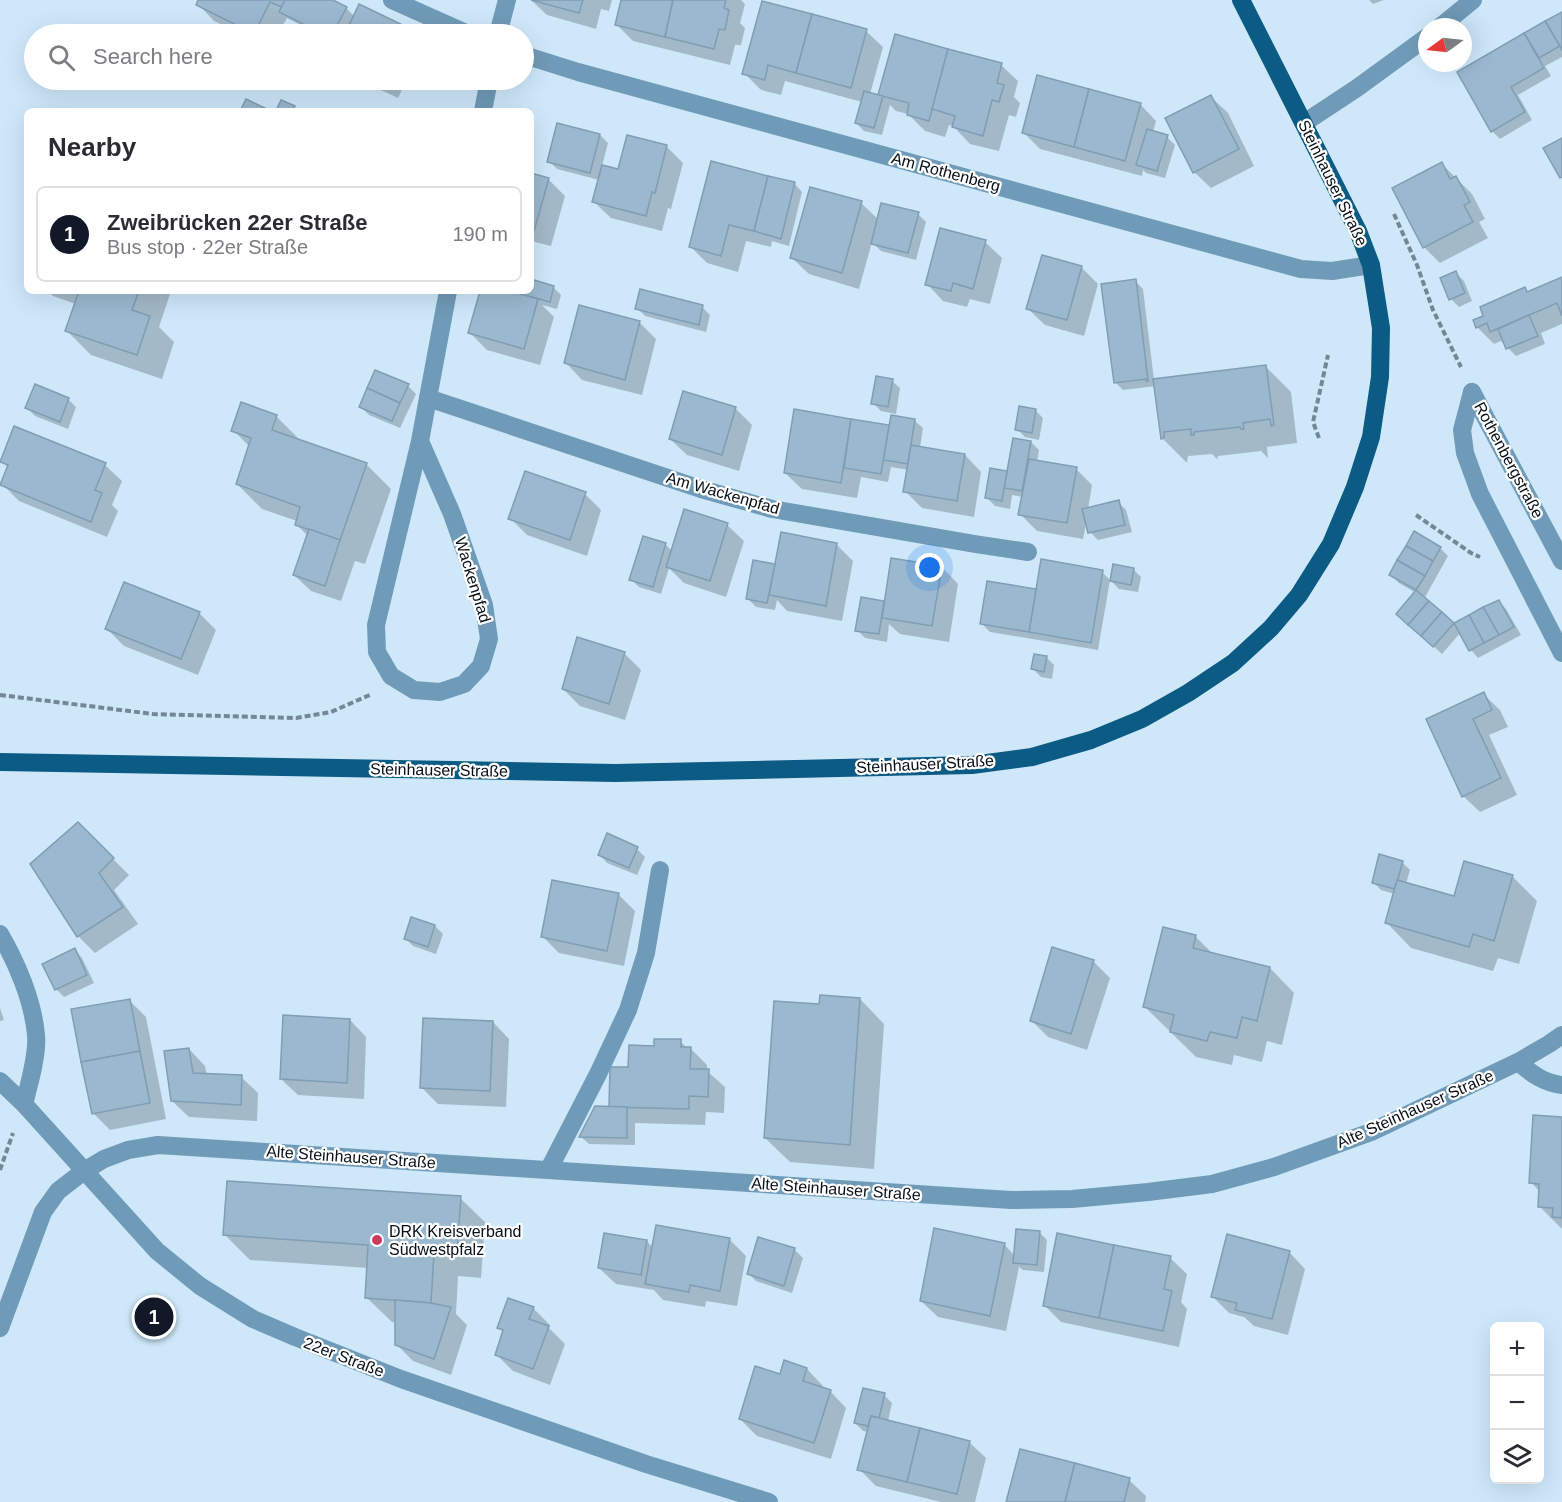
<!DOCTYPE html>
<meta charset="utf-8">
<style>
:root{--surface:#fff;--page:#f7f7f7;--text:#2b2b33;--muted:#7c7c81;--line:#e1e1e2;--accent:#111827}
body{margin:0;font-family:Arial,sans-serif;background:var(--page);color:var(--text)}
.controls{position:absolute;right:18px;bottom:18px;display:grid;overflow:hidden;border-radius:9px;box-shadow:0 6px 24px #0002}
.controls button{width:54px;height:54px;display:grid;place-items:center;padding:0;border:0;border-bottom:2px solid var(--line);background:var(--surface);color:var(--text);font:30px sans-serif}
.compass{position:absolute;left:1418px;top:18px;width:54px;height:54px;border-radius:50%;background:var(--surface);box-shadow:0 6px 24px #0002;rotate:255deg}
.you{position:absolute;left:930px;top:568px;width:21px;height:21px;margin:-15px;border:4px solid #fff;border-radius:50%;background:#1a73e8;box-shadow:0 0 0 9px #1a73e833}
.badge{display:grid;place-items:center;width:39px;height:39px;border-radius:50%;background:var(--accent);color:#fff;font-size:20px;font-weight:700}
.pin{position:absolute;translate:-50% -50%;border:3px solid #fff;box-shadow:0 2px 6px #0006}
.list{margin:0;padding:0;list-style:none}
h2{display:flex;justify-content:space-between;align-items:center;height:78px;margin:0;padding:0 24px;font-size:26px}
h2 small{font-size:20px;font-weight:400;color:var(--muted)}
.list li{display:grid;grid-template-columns:39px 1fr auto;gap:18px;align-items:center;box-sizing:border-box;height:96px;margin:0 12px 12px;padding:0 12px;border:2px solid var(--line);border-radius:9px}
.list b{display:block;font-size:22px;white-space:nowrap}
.list p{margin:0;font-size:20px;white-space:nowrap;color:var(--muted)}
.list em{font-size:20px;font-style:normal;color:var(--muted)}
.icon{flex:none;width:33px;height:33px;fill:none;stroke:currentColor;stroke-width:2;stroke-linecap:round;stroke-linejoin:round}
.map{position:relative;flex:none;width:1562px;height:1502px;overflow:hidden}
.search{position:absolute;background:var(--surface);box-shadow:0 6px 24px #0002;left:24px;top:24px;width:510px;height:66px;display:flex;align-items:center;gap:15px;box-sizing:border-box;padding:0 21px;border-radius:33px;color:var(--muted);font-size:22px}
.panel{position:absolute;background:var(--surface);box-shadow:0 6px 24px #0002;left:24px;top:108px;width:510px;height:186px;border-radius:9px}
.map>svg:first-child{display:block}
.shadow{fill:#0003}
.building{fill:#9ab9cf;stroke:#7f9db3;stroke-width:1.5}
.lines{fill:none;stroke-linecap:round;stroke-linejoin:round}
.path{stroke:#748795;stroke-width:4;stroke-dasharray:6 3;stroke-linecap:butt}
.minor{stroke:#709bb8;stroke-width:18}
.major{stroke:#0b5b84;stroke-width:18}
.poi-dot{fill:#cb3c5e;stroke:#fff;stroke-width:2}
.labels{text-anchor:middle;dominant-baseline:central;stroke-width:4.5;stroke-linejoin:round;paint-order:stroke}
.street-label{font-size:16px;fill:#050f17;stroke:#fff}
.poi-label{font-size:16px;fill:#050f17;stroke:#fff;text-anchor:start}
</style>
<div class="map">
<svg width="1562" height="1502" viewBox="0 0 1562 1502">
<rect width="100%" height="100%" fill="#cee8fa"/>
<g class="shadow">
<polygon points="200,0 330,0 346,8 355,17 410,30 414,34 318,34 287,18 278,34 241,34 214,21 198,4"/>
<polygon points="531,0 612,0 609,11 601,9 596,29 547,15"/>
<polygon points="623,0 741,0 745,4 740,23 745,28 741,45 735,45 730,65 633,41 617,25"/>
<polygon points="1369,0 1384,0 1373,4"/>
<polygon points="763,3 866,31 883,47 870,94 879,97 1001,65 1018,81 1014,97 1020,103 1016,117 1009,115 999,151 970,144 953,126 949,125 945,137 925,131 908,114 896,111 890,105 882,135 864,131 856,123 862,102 785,81 781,95 761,90 744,73"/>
<polygon points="1562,13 1562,57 1545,66 1551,76 1518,95 1532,120 1500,139 1492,131 1459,73"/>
<polygon points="359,80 407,80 398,98"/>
<polygon points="1211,97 1228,113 1254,166 1211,188 1194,172"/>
<polygon points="1140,104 1156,121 1153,132 1167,137 1175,145 1165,178 1146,173 1143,170 1142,176 1040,149 1024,133"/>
<polygon points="558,125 600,135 608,143 602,166 619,171 628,137 667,147 683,163 671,209 668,208 662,231 611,218 594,202 599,180 557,169 549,161"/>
<polygon points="1442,164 1472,194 1485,219 1479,222 1488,238 1440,263 1424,247"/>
<polygon points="531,174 548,179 565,196 551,246 531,241"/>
<polygon points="795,184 802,192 789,246 772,241 771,247 746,241 738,272 707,263 691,247"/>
<polygon points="861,203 879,220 918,214 926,222 916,260 881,251 872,242 859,289 809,274 792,258"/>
<polygon points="985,242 1002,258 990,304 970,299 967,307 943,301 927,284"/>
<polygon points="1081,267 1098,284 1084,336 1045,325 1028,309"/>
<polygon points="1456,273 1464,281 1472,301 1459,307 1451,299"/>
<polygon points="1562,278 1562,324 1541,333 1545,344 1516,356 1501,341 1494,344 1477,327 1485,316 1525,289 1528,293"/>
<polygon points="531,281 553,287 561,295 557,309 542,305 554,317 540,365 487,350 470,333 482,291 531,291"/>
<polygon points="1135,281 1143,289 1154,380 1266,367 1291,392 1297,443 1267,447 1268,458 1261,451 1218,456 1217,459 1212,454 1188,456 1187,463 1162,438 1156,386 1123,390 1115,382"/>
<polygon points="48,291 171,291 159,327 174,342 162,379 91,355 67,331 76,304 53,296"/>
<polygon points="580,307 640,323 656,339 642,395 582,380 566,363"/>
<polygon points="702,307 710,315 706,332 645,316 637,308"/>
<polygon points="892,381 900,388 896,414 881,411 873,403"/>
<polygon points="408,386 416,394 400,428 369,415 361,407"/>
<polygon points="68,399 76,407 68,429 35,416 27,408"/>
<polygon points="735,408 752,425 739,471 687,455 670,439"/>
<polygon points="1035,410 1043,418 1039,440 1025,437 1017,429"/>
<polygon points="795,411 890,427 915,421 923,428 920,448 965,455 981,472 974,517 922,508 905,491 909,470 891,467 888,482 861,477 857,498 802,489 785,473"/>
<polygon points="276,416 301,441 366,464 391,489 365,564 355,561 341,601 311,591 294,575 308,536 296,524 297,521 262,509 237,484 250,447 233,430"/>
<polygon points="1031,442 1039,450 1037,462 1076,469 1092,485 1088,509 1118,502 1126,510 1132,532 1098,540 1090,532 1087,519 1083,539 1037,531 1020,514 1023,497 1012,495 1010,509 995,506 987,498 992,470 1009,473"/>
<polygon points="2,461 105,465 122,481 112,505 118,511 107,537 19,501 2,484 8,468"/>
<polygon points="585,494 601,510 587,556 527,535 510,518"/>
<polygon points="727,525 744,541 726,597 684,583 669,568 661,594 639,587 631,579 644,538 666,545 672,551"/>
<polygon points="836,544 853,561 842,621 787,611 777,600 775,610 756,607 748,599 774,566"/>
<polygon points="1440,548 1448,556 1424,599 1454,625 1498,601 1506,609 1521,635 1478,658 1471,650 1461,632 1442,654 1406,622 1416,593 1399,583 1391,575"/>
<polygon points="942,567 958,584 949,642 900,634 889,624 887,642 865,638 857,630 884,603 885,604"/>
<polygon points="1133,569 1141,577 1138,592 1119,589 1111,581"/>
<polygon points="1102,572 1110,580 1098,650 990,632 982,624 988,583 1037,591"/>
<polygon points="199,613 216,630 198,675 124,646 107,629"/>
<polygon points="624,653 641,670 625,720 580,706 563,689"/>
<polygon points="1046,657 1054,665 1052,679 1041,677 1033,669"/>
<polygon points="1483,694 1500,710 1508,727 1489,735 1517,795 1480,812 1463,796 1428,720"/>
<polygon points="78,824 129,875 114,890 138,924 95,953 78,936 32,864"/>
<polygon points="608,835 637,849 645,857 637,875 607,863 600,855"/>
<polygon points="1402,862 1410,870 1406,884 1455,898 1512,876 1537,901 1519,964 1498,958 1493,971 1411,948 1387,923 1395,894 1381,890 1373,882"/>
<polygon points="618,894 635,911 624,966 559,953 543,937"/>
<polygon points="412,919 435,926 443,934 436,954 413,946 405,938"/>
<polygon points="1195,936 1214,955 1270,968 1294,993 1282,1045 1267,1041 1262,1062 1234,1055 1232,1065 1196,1057 1145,1007"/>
<polygon points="75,950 82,958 94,983 64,997 56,989"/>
<polygon points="1093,961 1110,978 1087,1050 1048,1037 1031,1020"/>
<polygon points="860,999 884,1024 874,1169 790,1162 765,1138"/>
<polygon points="129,1000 146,1017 166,1119 110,1130 93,1113"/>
<polygon points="0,1008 4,1020 0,1021"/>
<polygon points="350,1020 366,1037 364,1099 298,1095 281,1079"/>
<polygon points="493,1022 509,1039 506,1107 438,1104 421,1087"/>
<polygon points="680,1041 687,1048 690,1048 707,1065 707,1071 725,1087 724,1113 706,1112 705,1125 635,1123 635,1145 589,1144 581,1137 610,1108 656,1047"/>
<polygon points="189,1049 205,1066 207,1075 241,1077 258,1093 257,1121 189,1117 172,1101"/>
<polygon points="1562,1118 1562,1229 1540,1207 1540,1192 1531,1182"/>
<polygon points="460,1198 485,1222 481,1278 458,1276 456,1314 467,1325 451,1375 413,1361 396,1344 396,1323 392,1322 367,1298 369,1268 250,1260 225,1235"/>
<polygon points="1039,1232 1047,1240 1044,1272 1023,1270 1019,1267 1006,1331 938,1317 921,1301 1004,1244 1015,1256"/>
<polygon points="729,1239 746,1256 737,1306 706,1301 705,1307 663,1300 654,1290 616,1284 599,1268 647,1241 653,1248"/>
<polygon points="759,1239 795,1250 803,1258 792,1293 756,1281 748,1273"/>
<polygon points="1289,1252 1305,1269 1288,1335 1254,1326 1244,1317 1229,1313 1212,1296"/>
<polygon points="1170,1258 1187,1274 1181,1302 1187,1309 1179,1347 1061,1322 1045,1306"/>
<polygon points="533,1308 550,1325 549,1328 565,1344 550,1385 513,1371 496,1354 504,1333 499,1327"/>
<polygon points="807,1369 823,1386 823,1389 830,1391 846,1408 831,1459 757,1436 740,1419 781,1376"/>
<polygon points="884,1395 892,1403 888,1421 969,1442 986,1458 975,1502 941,1502 876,1486 859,1469 868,1432 863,1431 855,1423"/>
<polygon points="1129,1480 1146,1496 1145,1502 1008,1502"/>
</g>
<g class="building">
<polygon points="198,0 285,0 282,7 270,2 254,34 196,5"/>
<polygon points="285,0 333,0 347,7 332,34 323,34 279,12"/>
<polygon points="531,0 583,0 579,13"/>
<polygon points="621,0 673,0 665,37 615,25"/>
<polygon points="673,0 726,0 724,8 729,10 725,30 719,29 714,49 665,37"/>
<polygon points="762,1 812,14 796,73 768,65 765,80 742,74"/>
<polygon points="359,4 411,29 408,34 345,34"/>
<polygon points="1562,12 1562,50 1545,21"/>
<polygon points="812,14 867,29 851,88 796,73"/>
<polygon points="1545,21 1560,46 1539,58 1524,33"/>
<polygon points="1524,33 1544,68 1511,87 1525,112 1491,132 1457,72"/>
<polygon points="895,34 948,49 929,121 907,115 909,103 878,95"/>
<polygon points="948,49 1002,63 997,83 1004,85 999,102 992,100 983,136 952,127 955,116 932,109"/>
<polygon points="1037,75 1089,89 1074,147 1022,133"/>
<polygon points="1089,89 1141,103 1125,161 1074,147"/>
<polygon points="864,91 883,96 874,128 855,123"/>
<polygon points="1211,95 1239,149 1193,173 1165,118"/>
<polygon points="246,99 269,110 268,111 240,111"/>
<polygon points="281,100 295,106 293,111 276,111"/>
<polygon points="557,123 600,134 590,173 547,162"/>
<polygon points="1147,129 1168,135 1157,171 1136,165"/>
<polygon points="627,135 667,145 655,193 652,192 646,216 592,202 602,165 618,169"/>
<polygon points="1562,138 1562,177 1560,178 1543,148"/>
<polygon points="711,161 768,176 754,231 729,225 721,256 689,247"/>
<polygon points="1442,162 1450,179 1456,176 1470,202 1464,205 1473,222 1423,248 1392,188"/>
<polygon points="531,173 549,178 534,231 531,230"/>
<polygon points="768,176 795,182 781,239 754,231"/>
<polygon points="810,187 862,201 842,273 790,258"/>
<polygon points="881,203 919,212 908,253 871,244"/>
<polygon points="940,228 986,240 973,289 953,283 951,291 925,285"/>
<polygon points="1042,255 1082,266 1067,320 1026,309"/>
<polygon points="1456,271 1465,293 1449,300 1440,278"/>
<polygon points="1562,277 1562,316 1557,303 1490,332 1487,323 1476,328 1473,320 1483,316 1480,307 1525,287 1527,292"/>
<polygon points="531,279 554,286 550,302 510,291 531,291"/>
<polygon points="1136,279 1148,381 1146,381 1146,379 1114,383 1101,284"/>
<polygon points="640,289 703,305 699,325 635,309"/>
<polygon points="79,291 139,291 132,310 150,316 137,355 65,331"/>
<polygon points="480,291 510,291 538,299 524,349 468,333"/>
<polygon points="579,305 640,321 625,380 564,363"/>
<polygon points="1529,315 1538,336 1506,349 1498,329"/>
<polygon points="1266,365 1274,425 1271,426 1270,419 1243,423 1244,429 1241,429 1240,427 1194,432 1194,435 1191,435 1191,429 1164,432 1164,438 1161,439 1153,379"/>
<polygon points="375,370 409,384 400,403 367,388"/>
<polygon points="876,376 893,379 888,407 871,404"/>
<polygon points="35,384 69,398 60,422 25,408"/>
<polygon points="367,388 400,403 392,421 359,407"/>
<polygon points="683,391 736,407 722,455 669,439"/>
<polygon points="241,402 277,415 272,430 367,463 340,540 295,525 300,507 236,484 251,438 231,431"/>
<polygon points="1019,406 1036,409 1032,433 1015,430"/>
<polygon points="794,409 851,419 841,483 784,473"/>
<polygon points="891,415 915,419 908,464 883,460"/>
<polygon points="851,419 889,425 881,474 844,468"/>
<polygon points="14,426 106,463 95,490 102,493 91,522 0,485 8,465 0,462"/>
<polygon points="1013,438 1031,441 1022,491 1004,488"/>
<polygon points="911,445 965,454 957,501 903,492"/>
<polygon points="1029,459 1077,467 1067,523 1018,515"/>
<polygon points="990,468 1007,471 1002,501 985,498"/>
<polygon points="525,471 586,492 570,540 508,519"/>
<polygon points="1119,500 1125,525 1088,533 1082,509"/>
<polygon points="684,509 728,523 710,581 666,567"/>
<polygon points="309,529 340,540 325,586 293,575"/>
<polygon points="1414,531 1441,547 1433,561 1406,546"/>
<polygon points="781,532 837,543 826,606 769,595"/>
<polygon points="643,536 666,543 653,587 629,580"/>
<polygon points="1406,546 1433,561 1425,576 1397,560"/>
<polygon points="891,558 942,566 932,626 882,618"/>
<polygon points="1041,559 1103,570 1091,643 1029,632"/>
<polygon points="753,560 775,564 767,603 746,599"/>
<polygon points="1397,560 1425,576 1416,590 1389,575"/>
<polygon points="1113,564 1134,568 1131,585 1110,581"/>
<polygon points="987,581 1036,589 1029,632 980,624"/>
<polygon points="124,582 200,612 181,659 105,629"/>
<polygon points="1416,590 1429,601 1408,625 1396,614"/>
<polygon points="861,597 884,601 879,634 855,631"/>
<polygon points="1499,600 1514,627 1499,635 1483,607"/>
<polygon points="1429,601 1442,612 1421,636 1408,625"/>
<polygon points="1483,607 1499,635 1484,643 1469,615"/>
<polygon points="1442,612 1454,623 1433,647 1421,636"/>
<polygon points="1469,615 1484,643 1469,651 1454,623"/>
<polygon points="577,637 625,652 609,704 562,689"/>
<polygon points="1034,654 1047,656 1044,672 1031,669"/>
<polygon points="1484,692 1492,710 1473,719 1501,778 1462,797 1426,719"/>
<polygon points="78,822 114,858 99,873 123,907 77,937 30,864"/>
<polygon points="607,833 638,847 629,868 598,855"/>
<polygon points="1379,854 1403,861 1395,889 1372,883"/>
<polygon points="1464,861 1513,875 1494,941 1473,934 1469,947 1385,923 1397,880 1454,896"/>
<polygon points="552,880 619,893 607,951 541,937"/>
<polygon points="411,917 435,925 428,947 404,939"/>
<polygon points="1163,927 1196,935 1193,948 1270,967 1257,1021 1242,1017 1237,1038 1210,1032 1207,1041 1170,1032 1174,1015 1143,1007"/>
<polygon points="1052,947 1094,960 1071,1034 1030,1021"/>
<polygon points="75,948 87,975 55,990 42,964"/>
<polygon points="820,995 860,998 850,1145 764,1138 774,1001 819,1004"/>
<polygon points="130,999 140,1051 81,1062 71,1009"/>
<polygon points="283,1015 350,1019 347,1083 280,1079"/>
<polygon points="423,1018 493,1021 490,1091 420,1088"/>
<polygon points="654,1039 681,1039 681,1047 691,1047 690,1069 709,1069 708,1097 689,1096 689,1109 609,1107 610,1067 628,1067 629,1045 654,1046"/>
<polygon points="189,1048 193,1073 242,1075 241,1105 171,1101 164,1051"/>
<polygon points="140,1051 150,1103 92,1114 81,1062"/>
<polygon points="595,1106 627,1107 627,1138 579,1137"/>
<polygon points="1533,1115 1562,1117 1562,1218 1552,1217 1553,1208 1538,1207 1539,1184 1529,1183"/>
<polygon points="227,1181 461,1196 457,1253 434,1252 431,1303 365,1298 368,1245 223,1235"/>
<polygon points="656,1225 730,1238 720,1291 690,1285 689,1292 645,1284"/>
<polygon points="934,1228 1005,1243 990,1316 920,1301"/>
<polygon points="1016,1229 1040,1231 1037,1265 1013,1263"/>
<polygon points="604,1233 647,1240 641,1275 598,1268"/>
<polygon points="1057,1233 1114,1245 1099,1318 1043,1306"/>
<polygon points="1227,1234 1290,1251 1272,1319 1235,1310 1237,1303 1211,1297"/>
<polygon points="758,1237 795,1248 784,1286 747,1274"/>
<polygon points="1114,1245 1171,1256 1164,1289 1172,1291 1163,1331 1099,1318"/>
<polygon points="508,1298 534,1307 529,1319 549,1326 533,1369 495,1355 503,1330 497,1328"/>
<polygon points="395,1300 431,1303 451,1307 434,1359 395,1345"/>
<polygon points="784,1360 807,1368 803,1381 831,1390 814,1443 739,1419 755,1366 780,1374"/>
<polygon points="863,1388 885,1393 879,1418 871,1416 868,1426 854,1423"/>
<polygon points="871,1416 920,1428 907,1482 857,1470"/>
<polygon points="920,1428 970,1441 957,1494 907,1482"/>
<polygon points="1020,1449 1075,1463 1065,1502 1006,1502"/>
<polygon points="1075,1463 1130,1478 1124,1502 1065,1502"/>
</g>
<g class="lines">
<g class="path">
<polyline points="1394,214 1417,265 1433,310 1461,367"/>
<polyline points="1319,438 1313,422 1328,355"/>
<polyline points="1416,515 1471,553 1480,557"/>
<polyline points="0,695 153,714 296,718 331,712 372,694"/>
<polyline points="0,1170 13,1133"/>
</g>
<g class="minor">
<polyline points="392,0 468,34"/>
<polyline points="1440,27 1473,0"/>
<polyline points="498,34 507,0"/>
<polyline points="524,55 578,72 1301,269 1332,271 1371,265"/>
<polyline points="483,111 489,80"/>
<polyline points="1304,123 1357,88 1427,37"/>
<polyline points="1472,392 1462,430 1465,453 1480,494 1562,653"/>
<polyline points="1472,392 1562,561"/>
<polyline points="428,398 701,489 772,509 975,544 1028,552"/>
<polyline points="420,441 452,514 484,605 489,639 481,666 464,684 440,692 414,690 391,676 377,652 376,625 420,441 448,291"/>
<path d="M0,934C17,963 33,1001 36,1035C38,1054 29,1085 24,1104"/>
<path d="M1518,1062C1532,1074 1544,1083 1562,1085"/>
<polyline points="0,1081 24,1104 157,1251 200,1286 253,1319 295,1337 401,1379 646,1464 769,1502"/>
<polyline points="549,1169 598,1074 628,1010 646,953 660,870"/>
<polyline points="0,1328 43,1212 58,1191 84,1171 104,1159 128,1150 158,1145 1011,1200 1072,1199 1148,1192 1212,1184 1274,1167 1371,1132 1518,1062 1549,1044 1562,1035"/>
</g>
<polyline class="major" points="0,762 615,773 972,765 1032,757 1091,740 1142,719 1188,693 1233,663 1271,628 1299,595 1331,544 1355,487 1371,437 1380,377 1381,328 1371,265 1358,231 1241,0"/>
</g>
<circle class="poi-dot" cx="377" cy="1240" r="6"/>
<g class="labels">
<g class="street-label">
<text transform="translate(946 172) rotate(15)">Am Rothenberg</text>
<text transform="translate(1333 183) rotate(64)">Steinhauser Straße</text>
<text transform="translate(1509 460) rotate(62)">Rothenbergstraße</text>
<text transform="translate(723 493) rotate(16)">Am Wackenpfad</text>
<text transform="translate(473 580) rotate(73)">Wackenpfad</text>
<text transform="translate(925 764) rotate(-3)">Steinhauser Straße</text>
<text transform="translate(439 770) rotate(1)">Steinhauser Straße</text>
<text transform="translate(1415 1109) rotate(-24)">Alte Steinhauser Straße</text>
<text transform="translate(351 1157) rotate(4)">Alte Steinhauser Straße</text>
<text transform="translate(836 1189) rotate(4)">Alte Steinhauser Straße</text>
<text transform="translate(344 1357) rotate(21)">22er Straße</text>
</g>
<g class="poi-label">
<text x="389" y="1231">DRK Kreisverband<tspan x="389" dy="18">Südwestpfalz</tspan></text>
</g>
</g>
</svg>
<div class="controls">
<button>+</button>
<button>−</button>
<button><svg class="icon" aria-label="layers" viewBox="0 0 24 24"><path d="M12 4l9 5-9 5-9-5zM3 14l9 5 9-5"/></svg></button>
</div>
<svg class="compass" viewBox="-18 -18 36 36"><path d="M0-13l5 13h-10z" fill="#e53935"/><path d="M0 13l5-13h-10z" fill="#7c7c81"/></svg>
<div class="you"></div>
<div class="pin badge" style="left:154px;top:1317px">1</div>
<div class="search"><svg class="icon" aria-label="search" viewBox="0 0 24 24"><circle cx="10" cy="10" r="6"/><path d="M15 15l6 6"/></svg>Search here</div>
<section class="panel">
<h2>Nearby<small></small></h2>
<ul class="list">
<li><span class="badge">1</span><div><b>Zweibrücken 22er Straße</b><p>Bus stop · 22er Straße</p></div><em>190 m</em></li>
</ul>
</section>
</div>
